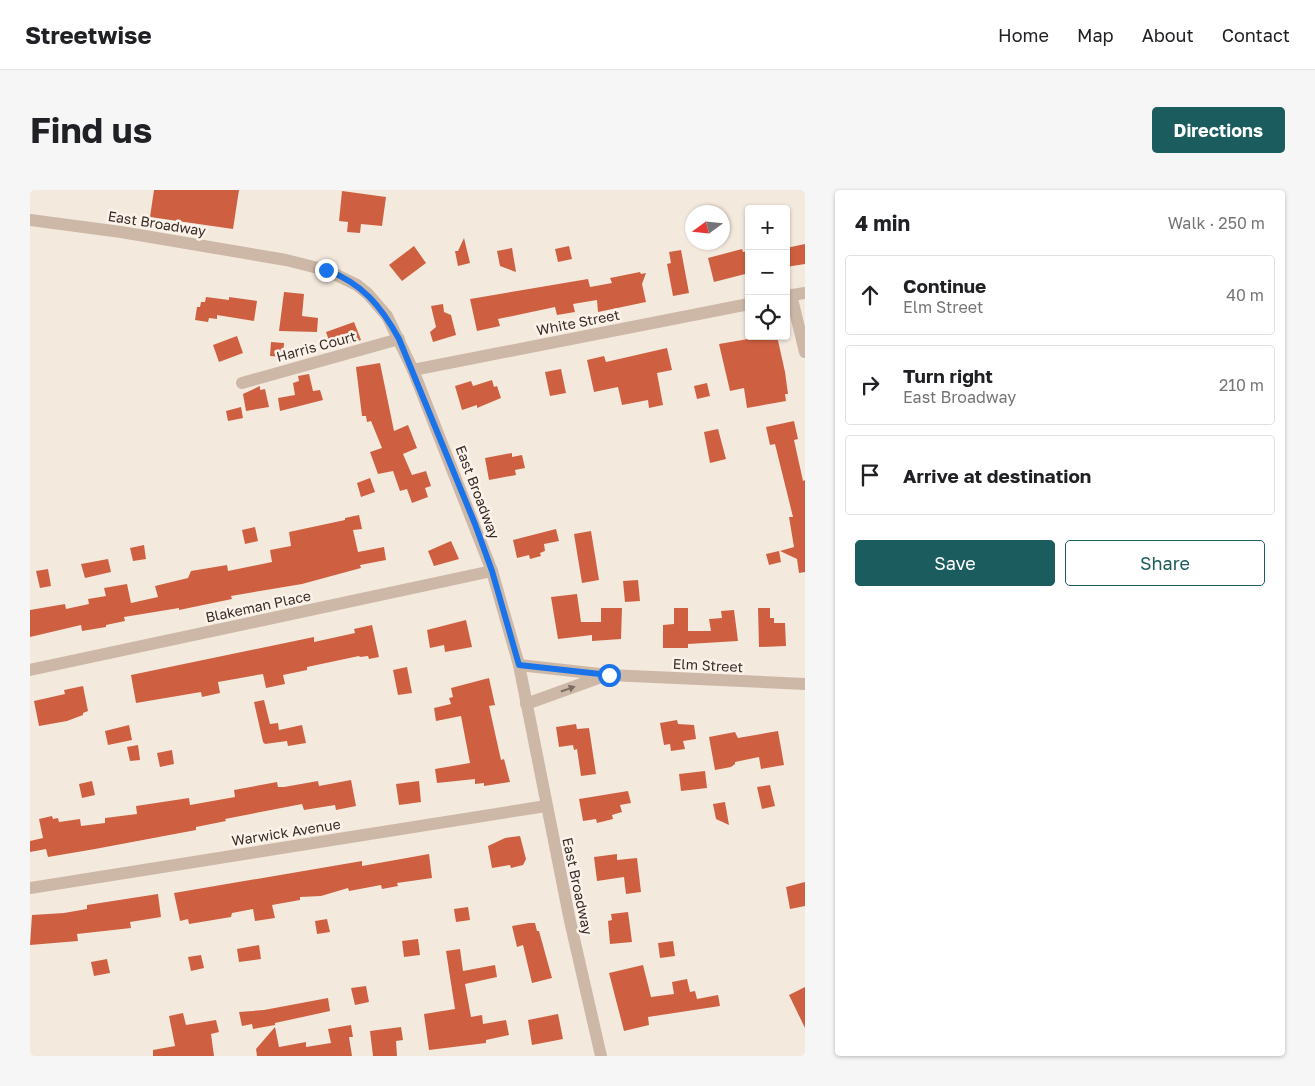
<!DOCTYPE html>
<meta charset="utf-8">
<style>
:root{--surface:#fff;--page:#f6f6f6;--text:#202124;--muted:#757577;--line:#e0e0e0;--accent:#1b5c5e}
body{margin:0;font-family:"Golos Text",sans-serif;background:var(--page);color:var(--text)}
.controls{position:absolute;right:15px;top:15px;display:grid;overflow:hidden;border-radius:5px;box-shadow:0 1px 4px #0004}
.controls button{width:45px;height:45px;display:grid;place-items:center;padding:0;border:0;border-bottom:1px solid var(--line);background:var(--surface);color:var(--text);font:25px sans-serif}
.compass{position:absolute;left:655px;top:15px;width:45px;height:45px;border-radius:50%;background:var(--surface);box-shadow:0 1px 4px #0004;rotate:255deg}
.stop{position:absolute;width:15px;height:15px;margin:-11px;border:4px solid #1a73e8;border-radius:50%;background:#fff}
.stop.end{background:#1a73e8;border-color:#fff;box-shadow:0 1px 5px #0008}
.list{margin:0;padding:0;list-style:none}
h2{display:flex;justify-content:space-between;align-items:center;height:65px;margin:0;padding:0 20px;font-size:21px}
h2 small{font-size:16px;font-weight:400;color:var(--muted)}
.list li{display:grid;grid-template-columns:32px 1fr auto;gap:15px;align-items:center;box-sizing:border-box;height:80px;margin:0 10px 10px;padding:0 10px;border:1px solid var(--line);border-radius:5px}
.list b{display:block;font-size:19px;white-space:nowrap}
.list p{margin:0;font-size:16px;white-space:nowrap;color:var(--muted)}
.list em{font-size:16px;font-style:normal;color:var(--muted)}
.actions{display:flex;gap:10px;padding:15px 20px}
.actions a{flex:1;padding:11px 0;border:1px solid var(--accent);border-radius:5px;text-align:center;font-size:18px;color:var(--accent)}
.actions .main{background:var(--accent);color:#fff}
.icon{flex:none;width:28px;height:28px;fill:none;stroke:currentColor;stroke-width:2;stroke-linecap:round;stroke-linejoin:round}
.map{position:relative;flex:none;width:775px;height:866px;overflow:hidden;border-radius:5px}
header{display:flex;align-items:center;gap:30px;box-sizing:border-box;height:70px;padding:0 25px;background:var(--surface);border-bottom:1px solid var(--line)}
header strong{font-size:24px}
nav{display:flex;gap:28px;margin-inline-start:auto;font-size:18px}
.intro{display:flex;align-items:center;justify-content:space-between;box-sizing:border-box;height:120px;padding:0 30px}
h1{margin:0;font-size:35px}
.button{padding:12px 22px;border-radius:5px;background:var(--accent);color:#fff;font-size:18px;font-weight:700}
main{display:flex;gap:30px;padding:0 30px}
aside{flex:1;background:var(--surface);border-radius:5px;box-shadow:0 1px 4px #0004}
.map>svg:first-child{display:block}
.building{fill:#ce6041}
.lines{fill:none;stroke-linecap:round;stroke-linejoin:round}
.minor{stroke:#cdb8a8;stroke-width:12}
.oneway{fill:#7c6c62}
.route{stroke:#1a73e8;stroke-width:6}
.labels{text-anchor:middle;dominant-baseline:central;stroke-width:5;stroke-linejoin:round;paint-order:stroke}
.street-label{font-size:14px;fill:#3a2d29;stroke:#fbf3ea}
</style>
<header>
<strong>Streetwise</strong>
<nav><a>Home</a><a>Map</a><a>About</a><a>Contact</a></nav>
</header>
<div class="intro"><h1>Find us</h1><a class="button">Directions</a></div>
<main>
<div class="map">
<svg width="775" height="866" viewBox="0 0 775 866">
<rect width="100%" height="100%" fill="#f4e9dd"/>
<g class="building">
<polygon points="124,0 209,0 203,39 120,27"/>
<polygon points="312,1 356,7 352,36 331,34 330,43 317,42 318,32 309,31"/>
<polygon points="434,48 440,73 428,76 425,61 428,61"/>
<polygon points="775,54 775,74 756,77 756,58"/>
<polygon points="384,56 396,73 372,91 359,75"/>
<polygon points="539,56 542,69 528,72 525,59"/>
<polygon points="482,58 486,82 470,76 467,61"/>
<polygon points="712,59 713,62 719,61 719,83 684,92 678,68"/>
<polygon points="651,60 659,103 643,106 637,74 641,73 639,62"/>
<polygon points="610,82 611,84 616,83 612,94 616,112 568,122 567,110 543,114 545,122 527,125 525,117 468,129 470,136 447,141 440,109 558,89 560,97 582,93 580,88"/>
<polygon points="254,102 274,104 272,126 288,128 287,142 249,141"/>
<polygon points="176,107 199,110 199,107 227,111 224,131 187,125 187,129 179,128 178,132 165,130 167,117 170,117 171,112 175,112"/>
<polygon points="413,114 414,122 421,125 426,145 403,152 400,142 406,137 401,116"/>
<polygon points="324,132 331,150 302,159 296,142"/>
<polygon points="207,146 213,163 189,172 183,155"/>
<polygon points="717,146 747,146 755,182 758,204 755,204 756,211 717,218 714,198 700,201 689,154 718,149"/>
<polygon points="241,152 254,153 253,167 240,166"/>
<polygon points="637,158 642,180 627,183 633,215 619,218 618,210 592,215 588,197 564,202 557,170 574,166 576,172"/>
<polygon points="350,173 364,241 378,235 387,258 373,264 382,285 396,281 401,296 395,298 398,307 382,313 377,299 370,301 363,281 348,284 340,262 352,258 341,231 337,232 336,226 332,226 326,177"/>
<polygon points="531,179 536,203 520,206 515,182"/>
<polygon points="279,184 283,201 290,200 293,210 250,221 248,208 265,205 263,193 269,191 268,186"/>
<polygon points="462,190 464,197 467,196 471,208 447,218 447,215 432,220 425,196 441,191 443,196"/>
<polygon points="677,193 680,206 667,209 664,196"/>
<polygon points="230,196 230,200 235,199 239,217 216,221 213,204"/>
<polygon points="211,217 213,228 198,231 196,221"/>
<polygon points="764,231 768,249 764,250 773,291 775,290 775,382 769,383 767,369 750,361 764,357 759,327 763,327 745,254 740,255 736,237"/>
<polygon points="688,239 696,269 680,273 674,242"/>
<polygon points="482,263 482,267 492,265 495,278 485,280 486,285 459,290 455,268"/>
<polygon points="340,288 345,302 331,307 327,293"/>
<polygon points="329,325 332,339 323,340 328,362 354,357 356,370 330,375 331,378 272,394 201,406 202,409 149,420 149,418 94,427 95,431 76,435 76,437 52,441 51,435 0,447 0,420 35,414 36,419 59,414 58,409 76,406 74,398 97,394 101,413 128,407 125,396 158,388 161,381 197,375 198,381 242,372 240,360 261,356 259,342 315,330 315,328"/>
<polygon points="225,337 228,351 215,354 212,340"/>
<polygon points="526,339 529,351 514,354 515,361 510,363 511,366 500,369 499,365 487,368 483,350"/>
<polygon points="561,341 569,390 552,393 544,344"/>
<polygon points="421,351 429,369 404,376 398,361"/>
<polygon points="114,355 116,369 103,371 100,358"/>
<polygon points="749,361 751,372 739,375 736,364"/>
<polygon points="78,369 81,382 55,388 51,374"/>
<polygon points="18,379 21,396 10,398 6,381"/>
<polygon points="608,390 610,411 595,412 593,391"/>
<polygon points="547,404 551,432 571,432 571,418 592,418 591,449 562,451 562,445 528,449 521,407"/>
<polygon points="644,418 658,418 658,441 681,441 679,429 692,428 691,421 704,420 708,451 658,454 658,458 633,458 633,435 644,434"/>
<polygon points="728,418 740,418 740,428 744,428 744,433 755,433 756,456 729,457"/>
<polygon points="436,430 442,457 415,462 414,455 400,458 397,440"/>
<polygon points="342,435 349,467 339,469 338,466 330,467 329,466 277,477 277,480 253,485 255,494 236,498 233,484 188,492 190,503 172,507 171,502 106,513 101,485 284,447 284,452 325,443 324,439"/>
<polygon points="377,477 382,503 368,505 363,480"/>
<polygon points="459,488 465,515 459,516 471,570 474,569 480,592 454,596 454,593 445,594 445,589 407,593 405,579 440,573 431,526 406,531 404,518 421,514 419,508 423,507 421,498"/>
<polygon points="53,496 58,521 53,523 53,525 37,531 9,536 4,511 35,504 34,500"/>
<polygon points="234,510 240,534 248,533 249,540 272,535 276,553 258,556 257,551 235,554 233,552 224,512"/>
<polygon points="647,530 648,534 664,535 666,549 653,551 655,559 641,561 640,554 634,555 630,533"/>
<polygon points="546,534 547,539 559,538 566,584 551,586 547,559 544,560 543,555 529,557 526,537"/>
<polygon points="99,535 102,550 78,555 75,541"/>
<polygon points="748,541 754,575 731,579 729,567 705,572 705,574 701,577 685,580 679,547 705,542 708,548"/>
<polygon points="108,555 110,570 100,571 97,557"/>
<polygon points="142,560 144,574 130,577 127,563"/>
<polygon points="675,581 677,598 651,601 649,584"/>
<polygon points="321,590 326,616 306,620 305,615 274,620 272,614 195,629 196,631 166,637 166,640 65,659 18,667 16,659 0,662 0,651 13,648 9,629 22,626 23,629 28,628 29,632 50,629 51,636 75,633 75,628 107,624 106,616 159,608 160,615 205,607 204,600 247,592 248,597 254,597 288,591 289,596"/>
<polygon points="62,591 65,605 52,608 49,594"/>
<polygon points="389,591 391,612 369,615 366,594"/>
<polygon points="740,595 745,616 732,619 727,597"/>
<polygon points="598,601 601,613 590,615 592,622 582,625 583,629 567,633 566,629 553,631 549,609"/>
<polygon points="695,612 699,635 686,629 683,614"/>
<polygon points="490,646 496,669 493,675 481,678 480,675 462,678 458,656 475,648"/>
<polygon points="399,664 402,688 367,693 368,696 352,699 351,695 319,701 318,698 291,706 270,707 270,710 242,715 245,728 225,731 223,719 202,723 201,727 159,734 158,729 150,731 144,703 332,671 332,676"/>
<polygon points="587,664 587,670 607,668 611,702 596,704 594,687 567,691 564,667"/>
<polygon points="775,692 775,716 760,719 756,697"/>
<polygon points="128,704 131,727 100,732 101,738 47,744 48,751 0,755 2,725 34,723 57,719 57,715"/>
<polygon points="438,717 440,730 426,732 424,719"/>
<polygon points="598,722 602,752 580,754 578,731 582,730 581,724"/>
<polygon points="297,729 300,742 287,744 285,731"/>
<polygon points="499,733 505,733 507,741 509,741 522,788 502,793 493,755 487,757 482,736"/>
<polygon points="388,749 390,765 374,767 372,751"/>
<polygon points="643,751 645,766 630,768 628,753"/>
<polygon points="229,755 231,769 209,772 207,759"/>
<polygon points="430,759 433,781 465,775 467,787 435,794 441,827 452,825 453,834 476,830 479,845 456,850 456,853 399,860 394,824 425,819 416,761"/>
<polygon points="171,765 174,778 161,781 158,767"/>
<polygon points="77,769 80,783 64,786 61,772"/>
<polygon points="613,775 621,807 644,804 642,792 657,789 660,802 665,801 667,809 688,805 690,816 618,827 619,835 594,841 579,783"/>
<polygon points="336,796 339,812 325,815 321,798"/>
<polygon points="775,797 775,838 759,805"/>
<polygon points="298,808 300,821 245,833 245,835 223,839 222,834 212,836 209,822 234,820"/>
<polygon points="153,823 156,835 186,830 189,842 181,844 184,866 123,866 123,860 145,856 139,826"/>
<polygon points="528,824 533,849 502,855 498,830"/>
<polygon points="321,835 323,847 319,847 322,866 227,866 226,859 245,837 249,857 276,852 276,857 301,853 298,839"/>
<polygon points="371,837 373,850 366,851 367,866 343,866 340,841"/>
</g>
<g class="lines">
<g class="minor">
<polyline points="0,30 91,42 256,70 296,80 327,95 338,104 357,126 383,180 462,381 489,475 540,731 571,866"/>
<polyline points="761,105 775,162"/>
<polyline points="756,106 775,103"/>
<polyline points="383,180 719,114"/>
<polyline points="212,193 369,149"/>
<polyline points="489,475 579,485 775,494"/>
<polyline points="0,480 462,381"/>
<polyline points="496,514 574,486"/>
<polyline points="0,698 516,616"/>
</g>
</g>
<defs><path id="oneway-solid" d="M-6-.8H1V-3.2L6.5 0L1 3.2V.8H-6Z" transform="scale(1.25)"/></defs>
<use class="oneway" href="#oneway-solid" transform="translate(538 499) rotate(-19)"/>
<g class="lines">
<path class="route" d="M296,80C332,93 351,116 369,149L445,334L462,381L489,475L579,485"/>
</g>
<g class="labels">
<g class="street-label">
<text transform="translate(127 33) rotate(9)">East Broadway</text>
<text transform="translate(548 132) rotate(-11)">White Street</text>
<text transform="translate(286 156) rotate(-15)">Harris Court</text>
<text transform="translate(448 302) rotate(69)">East Broadway</text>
<text transform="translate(228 416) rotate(-12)">Blakeman Place</text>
<text transform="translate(678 475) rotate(3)">Elm Street</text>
<text transform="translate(256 642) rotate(-9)">Warwick Avenue</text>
<text transform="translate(548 696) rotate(78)">East Broadway</text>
</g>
</g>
</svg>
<div class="controls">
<button>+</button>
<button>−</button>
<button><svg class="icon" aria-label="locate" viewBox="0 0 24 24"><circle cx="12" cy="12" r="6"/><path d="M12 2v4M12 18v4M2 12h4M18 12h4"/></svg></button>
</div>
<svg class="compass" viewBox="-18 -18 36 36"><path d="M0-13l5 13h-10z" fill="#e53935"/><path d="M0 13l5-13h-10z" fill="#757577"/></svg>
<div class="stop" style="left:579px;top:485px"></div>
<div class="stop end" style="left:296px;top:80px"></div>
</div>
<aside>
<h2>4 min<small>Walk · 250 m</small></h2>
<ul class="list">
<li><svg class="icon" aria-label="ahead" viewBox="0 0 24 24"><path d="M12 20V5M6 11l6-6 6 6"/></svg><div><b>Continue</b><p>Elm Street</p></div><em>40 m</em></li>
<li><svg class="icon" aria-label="right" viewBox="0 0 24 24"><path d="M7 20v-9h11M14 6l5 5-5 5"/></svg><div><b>Turn right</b><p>East Broadway</p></div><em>210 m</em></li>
<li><svg class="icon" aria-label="arrive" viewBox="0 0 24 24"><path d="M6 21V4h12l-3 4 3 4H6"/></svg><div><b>Arrive at destination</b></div></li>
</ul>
<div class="actions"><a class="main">Save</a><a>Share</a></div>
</aside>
</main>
